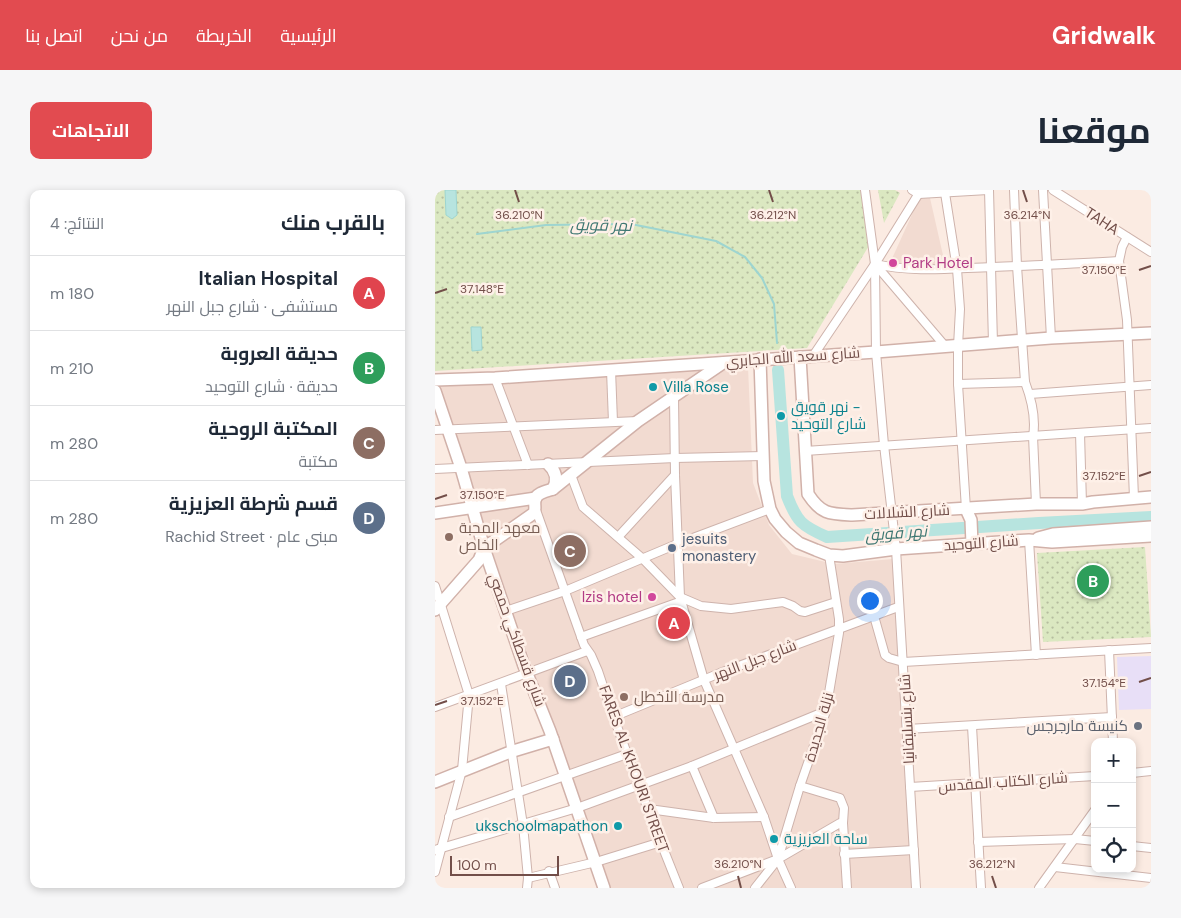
<!DOCTYPE html>
<html lang="ar">
<meta charset="utf-8">
<style>
:root{--surface:#fff;--page:#f6f6f7;--text:#1f2937;--muted:#747a83;--line:#e0e1e3;--accent:#e24b50}
body{margin:0;font-family:"DM Sans",Cairo,sans-serif;background:var(--page);color:var(--text);direction:rtl}
.controls{position:absolute;right:15px;bottom:15px;display:grid;overflow:hidden;border-radius:10px;box-shadow:0 2px 8px #0003}
.controls button{width:45px;height:45px;display:grid;place-items:center;padding:0;border:0;border-bottom:1px solid var(--line);background:var(--surface);color:var(--text);font:25px sans-serif}
.scale{position:absolute;left:15px;bottom:12px;width:109px;box-sizing:border-box;padding-left:5px;border:2px solid #724e49;border-top:0;font-size:14px;line-height:18px;white-space:nowrap;color:#724e49;-webkit-text-stroke:4px #fef0e8;paint-order:stroke}
.you{position:absolute;left:434px;top:410px;width:18px;height:18px;margin:-12px;border:4px solid #fff;border-radius:50%;background:#1a73e8;box-shadow:0 0 0 8px #1a73e833}
.badge{display:grid;place-items:center;width:32px;height:32px;border-radius:50%;background:var(--accent);color:#fff;font-size:16px;font-weight:700}
.pin{position:absolute;translate:-50% -50%;border:2px solid #fff;box-shadow:0 1px 5px #0006}
.list{margin:0;padding:0;list-style:none}
h2{display:flex;justify-content:space-between;align-items:center;height:65px;margin:0;padding:0 20px;font-size:21px}
h2 small{font-size:16px;font-weight:400;color:var(--muted)}
.list li{display:grid;grid-template-columns:32px 1fr auto;gap:15px;align-items:center;box-sizing:border-box;height:75px;padding:0 20px;border-top:1px solid var(--line)}
.list b{display:block;font-size:19px;white-space:nowrap}
.list p{margin:0;font-size:16px;white-space:nowrap;color:var(--muted)}
.list em{font-size:16px;font-style:normal;color:var(--muted)}
.icon{flex:none;width:28px;height:28px;fill:none;stroke:currentColor;stroke-width:2;stroke-linecap:round;stroke-linejoin:round}
.map{position:relative;flex:none;width:716px;height:698px;overflow:hidden;direction:ltr;border-radius:10px}
header{display:flex;align-items:center;gap:30px;box-sizing:border-box;height:70px;padding:0 25px;background:var(--accent);color:#fff}
header strong{font-size:24px}
nav{display:flex;gap:28px;margin-inline-start:auto;font-size:18px}
.intro{display:flex;align-items:center;justify-content:space-between;box-sizing:border-box;height:120px;padding:0 30px}
h1{margin:0;font-size:35px}
.button{padding:12px 22px;border-radius:10px;background:var(--accent);color:#fff;font-size:18px;font-weight:700}
main{display:flex;gap:30px;padding:0 30px}
aside{flex:1;background:var(--surface);border-radius:10px;box-shadow:0 2px 8px #0003}
.map>svg:first-child{display:block}
.residential{fill:#f2dbd1}
.education{fill:#e8dff7}
.grass{fill:url(#grass-dots)}
.water{fill:#b7e4df;stroke:#9ed5d0}
.lines{fill:none;stroke-linecap:round;stroke-linejoin:round}
.stream{stroke:#9ed5d0;stroke-width:2}
.river{stroke:#b7e4df;stroke-width:12}
.street-casing{stroke:#ceb3ac;stroke-width:10}
.secondary-casing{stroke:#d1b1a9;stroke-width:14}
.street{stroke:#fff;stroke-width:8}
.secondary{stroke:#fff;stroke-width:11}
.ticks{fill:none;stroke:#724e49;stroke-width:2}
.hotel-dot{fill:#d1479c;stroke:#fef0e8;stroke-width:2}
.culture-dot{fill:#0f9aa8;stroke:#fef0e8;stroke-width:2}
.education-dot{fill:#8d6e63;stroke:#fef0e8;stroke-width:2}
.service-dot{fill:#5c6f8a;stroke:#fef0e8;stroke-width:2}
.worship-dot{fill:#6b7280;stroke:#fef0e8;stroke-width:2}
.labels{text-anchor:middle;dominant-baseline:central;stroke-width:5;stroke-linejoin:round;paint-order:stroke}
.street-label{font-size:15px;fill:#724e49;stroke:#fef0e8}
.hotel-label{font-size:15px;fill:#b23c85;stroke:#fef0e8;text-anchor:start}
.culture-label{font-size:15px;fill:#0d838f;stroke:#fef0e8;text-anchor:start}
.education-label{font-size:15px;fill:#785e54;stroke:#fef0e8;text-anchor:start}
.service-label{font-size:15px;fill:#4e5e75;stroke:#fef0e8;text-anchor:start}
.worship-label{font-size:15px;fill:#5b616d;stroke:#fef0e8;text-anchor:end}
.water-label{font-size:16px;font-style:italic;fill:#3e7772;stroke:#fef0e8}
.ticks-label{font-size:12px;text-anchor:middle;fill:#724e49;stroke:#fef0e8;stroke-width:5;stroke-linejoin:round;paint-order:stroke}
</style>
<header>
<strong>Gridwalk</strong>
<nav><a>الرئيسية</a><a>الخريطة</a><a>من نحن</a><a>اتصل بنا</a></nav>
</header>
<div class="intro"><h1>موقعنا</h1><a class="button">الاتجاهات</a></div>
<main>
<div class="map">
<svg width="716" height="698" viewBox="0 0 716 698">
<defs>
<pattern id="grass-dots" width="8" height="8" patternUnits="userSpaceOnUse" patternTransform="scale(1.25)"><rect width="8" height="8" fill="#dbe8c1"/><path d="M2 2h.1M6 6h.1" fill="none" stroke="#b6be9f" stroke-width="1.8" stroke-linecap="round"/></pattern>
</defs>
<rect width="100%" height="100%" fill="#fbebe2"/>
<g class="residential">
<polygon points="495,8 510,74 455,73 484,9"/>
<polygon points="313,177 318,293 334,335 357,364 399,374 458,369 477,698 174,698 0,197 0,195"/>
</g>
<polygon class="education" points="716,466 716,519 684,520 682,467"/>
<g class="grass">
<polygon points="0,0 426,0 435,54 372,158 0,181"/>
<polygon points="443,0 460,0 465,3 449,33"/>
<polygon points="710,357 716,447 608,452 602,363"/>
</g>
<g class="water">
<polygon points="10,0 21,0 22,25 17,29 11,25"/>
<polygon points="36,137 46,137 47,160 37,161"/>
</g>
<g class="lines">
<polyline class="stream" points="42,44 111,35 196,34 281,51 310,67 327,88 339,114 342,153"/>
<path class="river" d="M343,180L352,306C362,332 367,336 392,347L604,333L716,327"/>
<defs>
<g id="street">
<polyline points="430,0 440,74 441,162 449,255 461,359 481,698"/>
<polyline points="477,0 484,4 553,0"/>
<polyline points="554,0 558,153"/>
<path d="M579,0L582,76L590,192C596,208 601,229 598,246L601,314"/>
<polyline points="608,0 616,148"/>
<polyline points="618,0 716,62"/>
<polyline points="510,3 522,79 525,119 523,156 523,194 531,319"/>
<polyline points="692,47 687,57 684,71 692,130 699,308"/>
<path d="M440,74C479,83 519,78 558,77C600,75 642,74 684,71"/>
<polyline points="440,74 510,156"/>
<polyline points="378,166 440,74 486,0"/>
<polyline points="176,180 178,232"/>
<polyline points="60,188 93,275"/>
<polyline points="523,194 590,192"/>
<polyline points="595,204 716,195"/>
<polyline points="239,207 240,285 245,407 269,490 329,627 343,669 356,698"/>
<polyline points="0,240 203,231"/>
<polyline points="645,243 647,314"/>
<polyline points="370,261 716,238"/>
<polyline points="0,279 240,268 328,266"/>
<polyline points="136,285 148,317 208,369 245,407 266,416 296,419 348,412 358,416 365,421 370,422 401,412"/>
<path d="M101,320L149,455L156,465L163,481C187,554 215,626 244,698"/>
<polyline points="184,346 240,285"/>
<polyline points="594,350 601,465"/>
<polyline points="0,396 34,505 27,580 0,682"/>
<polyline points="71,421 130,401 242,354 335,319"/>
<polyline points="439,426 450,465 454,468 468,472 716,458"/>
<polyline points="146,447 247,411"/>
<polyline points="674,460 678,552"/>
<polyline points="66,494 88,635 93,688 161,672 226,652"/>
<polyline points="0,517 152,461"/>
<polyline points="178,527 285,483 463,417"/>
<polyline points="537,536 546,698"/>
<polyline points="472,539 677,527"/>
<polyline points="257,576 279,628"/>
<polyline points="697,583 716,581"/>
<polyline points="365,596 405,608 409,618 408,633"/>
<polyline points="475,597 660,586"/>
<polyline points="214,619 279,628 329,627"/>
<polyline points="14,627 192,564"/>
<polyline points="543,652 640,649 660,651"/>
<polyline points="697,656 716,658"/>
<polyline points="0,660 142,618 257,576 391,521"/>
<polyline points="409,664 479,660"/>
<polyline points="620,677 716,688"/>
<polyline points="114,681 120,698"/>
<polyline points="92,698 93,688"/>
<polyline points="267,698 343,669 405,633 408,633 412,698"/>
<polyline points="320,698 343,669 365,596 391,521 404,443 404,429 394,365"/>
<polyline points="604,698 660,620"/>
</g>
<g id="secondary">
<path d="M365,167L373,304C386,324 394,324 417,325L601,314H647L658,312L716,307"/>
<polyline points="325,169 329,291 335,319 340,329 351,342 364,353 381,360 394,365 408,366 461,359 594,350 617,352 716,346"/>
<polyline points="0,190 60,188 441,162 616,148 716,143"/>
<polyline points="0,201 26,278 49,358 89,476 115,541 169,698"/>
<path d="M113,274C121,281 123,289 118,299"/>
<polyline points="531,319 536,330 537,354"/>
<polyline points="0,323 101,308"/>
<polyline points="603,348 618,344 716,337"/>
<path d="M0,420L44,370L49,358L99,323C101,318 99,315 100,310C101,303 112,301 118,299L203,231L288,173"/>
<polyline points="0,592 75,562 118,549"/>
</g>
</defs>
<use href="#street" class="street-casing"/>
<use href="#secondary" class="secondary-casing"/>
<use href="#street" class="street"/>
<use href="#secondary" class="secondary"/>
</g>
<path class="ticks" d="M80,0L84,12M334,0L338,12M588,0L592,12M704,80L716,76M0,103L12,99M704,286L716,282M0,309L12,305M704,492L716,488M0,515L12,511M303,686L306,698M557,686L561,698"/>
<g class="hotel-dot">
<circle cx="458" cy="73" r="5"/>
<circle cx="217" cy="407" r="5"/>
</g>
<g class="culture-dot">
<circle cx="218" cy="197" r="5"/>
<circle cx="346" cy="226" r="5"/>
<circle cx="183" cy="636" r="5"/>
<circle cx="339" cy="649" r="5"/>
</g>
<g class="education-dot">
<circle cx="14" cy="347" r="5"/>
<circle cx="189" cy="507" r="5"/>
</g>
<circle class="service-dot" cx="237" cy="358" r="5"/>
<circle class="worship-dot" cx="703" cy="536" r="5"/>
<g class="labels">
<g class="street-label">
<text transform="translate(667 31) rotate(33)">TAHA</text>
<text transform="translate(358 167) rotate(-4)">شارع سعد الله الجابري</text>
<text transform="translate(472 322) rotate(-3)">شارع الشلالات</text>
<text transform="translate(546 353) rotate(-4)">شارع التوحيد</text>
<text transform="translate(82 450) rotate(70)">شارع قسطاكي حمصي</text>
<text transform="translate(320 470) rotate(-21)">شارع جبل النهر</text>
<text transform="translate(472 529) rotate(-93)">شارع بنسليفانيا</text>
<text transform="translate(384 537) rotate(-74)">نزلة الجديدة</text>
<text transform="translate(199 579) rotate(70)">FARES AL KHOURI STREET</text>
<text transform="translate(568 592) rotate(-4)">شارع الكتاب المقدس</text>
</g>
<g class="hotel-label">
<text x="468" y="73">Park Hotel</text>
<text x="207" y="407" text-anchor="end">Izis hotel</text>
</g>
<g class="culture-label">
<text x="228" y="197">Villa Rose</text>
<text x="356" y="217">نهر قويق -<tspan x="356" dy="17">شارع التوحيد</tspan></text>
<text x="173" y="636" text-anchor="end">ukschoolmapathon</text>
<text x="349" y="649">ساحة العزيزية</text>
</g>
<g class="education-label">
<text x="24" y="338">معهد المحبة<tspan x="24" dy="17">الخاص</tspan></text>
<text x="199" y="507">مدرسة الأخطل</text>
</g>
<g class="service-label">
<text x="247" y="349">jesuits<tspan x="247" dy="17">monastery</tspan></text>
</g>
<g class="worship-label">
<text x="693" y="536">كنيسة مارجرجس</text>
</g>
<g class="water-label">
<text transform="translate(166 35) rotate(1)">نهر قويق</text>
<text transform="translate(461 343) rotate(-4)">نهر قويق</text>
</g>
</g>
<g class="ticks-label">
<text x="84" y="29">36.210°N</text>
<text x="338" y="29">36.212°N</text>
<text x="592" y="29">36.214°N</text>
<text x="669" y="84">37.150°E</text>
<text x="47" y="103">37.148°E</text>
<text x="669" y="290">37.152°E</text>
<text x="47" y="309">37.150°E</text>
<text x="669" y="497">37.154°E</text>
<text x="47" y="515">37.152°E</text>
<text x="303" y="678">36.210°N</text>
<text x="557" y="678">36.212°N</text>
</g>
</svg>
<div class="controls">
<button>+</button>
<button>−</button>
<button><svg class="icon" aria-label="locate" viewBox="0 0 24 24"><circle cx="12" cy="12" r="6"/><path d="M12 2v4M12 18v4M2 12h4M18 12h4"/></svg></button>
</div>
<div class="scale">100 m</div>
<div class="you"></div>
<div class="pin badge" style="left:239px;top:433px;background:#e0444e">A</div>
<div class="pin badge" style="left:658px;top:391px;background:#2e9e5b">B</div>
<div class="pin badge" style="left:135px;top:361px;background:#8d6e63">C</div>
<div class="pin badge" style="left:135px;top:491px;background:#5c6f8a">D</div>
</div>
<aside>
<h2>بالقرب منك<small>النتائج: 4</small></h2>
<ul class="list">
<li><span class="badge" style="background:#e0444e">A</span><div><b>Italian Hospital</b><p>مستشفى · شارع جبل النهر</p></div><em>180 m</em></li>
<li><span class="badge" style="background:#2e9e5b">B</span><div><b>حديقة العروبة</b><p>حديقة · شارع التوحيد</p></div><em>210 m</em></li>
<li><span class="badge" style="background:#8d6e63">C</span><div><b>المكتبة الروحية</b><p>مكتبة</p></div><em>280 m</em></li>
<li><span class="badge" style="background:#5c6f8a">D</span><div><b>قسم شرطة العزيزية</b><p>مبنى عام · Rachid Street</p></div><em>280 m</em></li>
</ul>
</aside>
</main>
